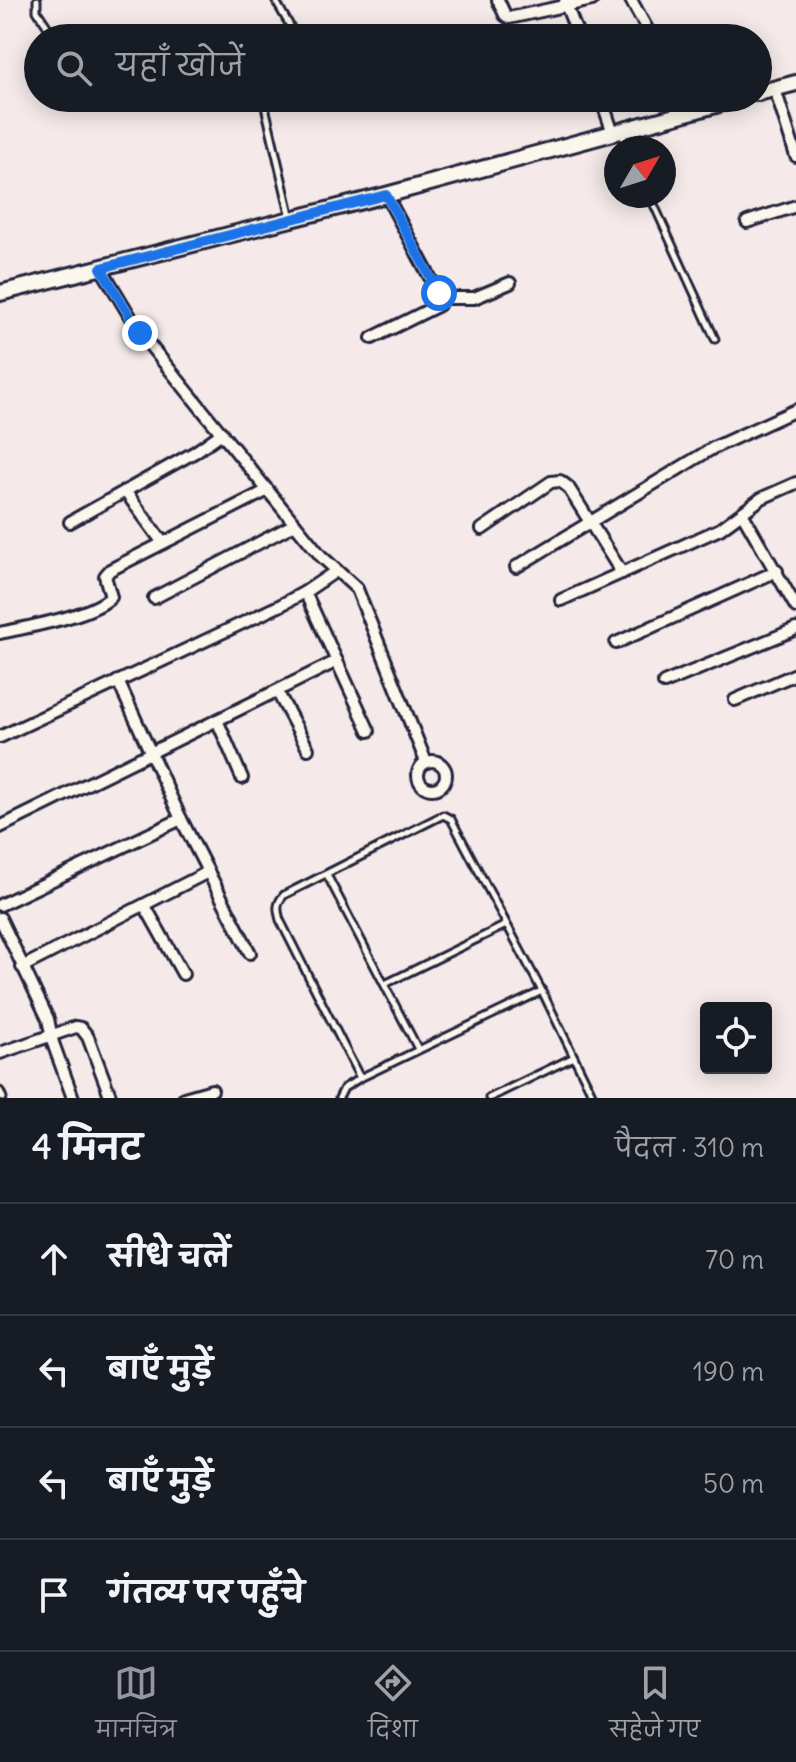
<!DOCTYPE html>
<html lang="hi">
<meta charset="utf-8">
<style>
:root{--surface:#171b24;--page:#242831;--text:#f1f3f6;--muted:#9ea1a6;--line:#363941;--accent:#9495a2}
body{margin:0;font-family:Delius,"Playpen Sans Deva",sans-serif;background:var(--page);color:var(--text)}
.controls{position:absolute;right:24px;bottom:24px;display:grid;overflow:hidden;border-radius:8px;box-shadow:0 4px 20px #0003}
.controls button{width:72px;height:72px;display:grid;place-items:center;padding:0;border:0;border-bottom:2px solid var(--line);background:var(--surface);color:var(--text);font:40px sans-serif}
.compass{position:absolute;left:604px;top:136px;width:72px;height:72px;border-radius:50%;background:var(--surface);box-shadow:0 4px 20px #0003;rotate:51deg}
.stop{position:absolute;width:24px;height:24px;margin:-18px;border:6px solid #1a73e8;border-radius:50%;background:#fff}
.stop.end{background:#1a73e8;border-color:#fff;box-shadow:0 2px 8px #0008}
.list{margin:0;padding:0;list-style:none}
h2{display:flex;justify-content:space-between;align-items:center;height:104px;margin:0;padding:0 32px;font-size:34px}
h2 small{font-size:26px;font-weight:400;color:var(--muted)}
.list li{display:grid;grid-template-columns:52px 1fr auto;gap:24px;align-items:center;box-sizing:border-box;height:112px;padding:0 32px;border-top:2px solid var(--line)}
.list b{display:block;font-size:30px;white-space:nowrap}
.list em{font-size:26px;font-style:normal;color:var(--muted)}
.icon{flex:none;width:44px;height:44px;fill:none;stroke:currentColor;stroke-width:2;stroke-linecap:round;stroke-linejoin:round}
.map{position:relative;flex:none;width:796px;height:1098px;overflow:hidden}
.search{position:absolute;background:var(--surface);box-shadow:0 4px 20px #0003;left:24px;right:24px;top:24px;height:88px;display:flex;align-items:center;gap:20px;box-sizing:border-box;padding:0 28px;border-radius:44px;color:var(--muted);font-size:30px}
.sheet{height:552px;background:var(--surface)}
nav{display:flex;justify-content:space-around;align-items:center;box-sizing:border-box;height:112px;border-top:2px solid var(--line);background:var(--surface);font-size:22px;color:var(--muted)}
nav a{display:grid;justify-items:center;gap:4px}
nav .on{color:var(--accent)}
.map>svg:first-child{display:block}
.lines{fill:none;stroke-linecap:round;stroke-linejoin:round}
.service-casing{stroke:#22223b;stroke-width:11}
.minor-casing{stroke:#22223b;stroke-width:16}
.tertiary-casing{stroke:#22223b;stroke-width:20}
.service{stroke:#fbf7ec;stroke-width:5}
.minor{stroke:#fbf7ec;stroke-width:10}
.tertiary{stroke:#fbf7ec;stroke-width:14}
.route{stroke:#1a73e8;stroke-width:10}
</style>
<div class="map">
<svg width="796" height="1098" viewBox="0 0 796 1098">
<rect width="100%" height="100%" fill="#f5eae9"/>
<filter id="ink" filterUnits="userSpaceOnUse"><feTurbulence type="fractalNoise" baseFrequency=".0125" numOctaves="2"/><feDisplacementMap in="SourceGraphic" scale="16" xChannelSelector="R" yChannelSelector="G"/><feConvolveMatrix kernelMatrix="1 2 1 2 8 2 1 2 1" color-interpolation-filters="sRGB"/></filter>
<g filter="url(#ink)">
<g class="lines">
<defs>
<g id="service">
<polyline points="37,0 37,11 55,38"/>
<polyline points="275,0 297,38"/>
<polyline points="263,98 291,218"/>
<polyline points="622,134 628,148"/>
<polyline points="650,196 715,339"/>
<polyline points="327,875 418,1049"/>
<polyline points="385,984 506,925"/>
<path d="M360,1078L280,920C277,909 276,904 284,895L443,815L451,819L542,991L594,1098"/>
<polyline points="0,1091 3,1098"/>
<polyline points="339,1098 344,1088 360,1078 542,991"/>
<polyline points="489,1098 574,1057"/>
</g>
<g id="minor">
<polyline points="498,0 505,15 509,18 592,0"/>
<polyline points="631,0 652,38"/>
<polyline points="565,2 579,38"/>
<polyline points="775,89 796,156"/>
<polyline points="601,98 613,133"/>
<polyline points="681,98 687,113"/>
<polyline points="747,222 796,206"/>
<polyline points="101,268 140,333 321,556 357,589 426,762"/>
<polyline points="441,298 474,298 510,283"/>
<polyline points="372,338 439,305 441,298 386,195"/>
<polyline points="125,491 163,543"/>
<polyline points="742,513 796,607"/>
<polyline points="70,522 195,452 222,433"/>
<polyline points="482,529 551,482 560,481 568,487 622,573"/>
<polyline points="516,567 713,448 796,410"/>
<polyline points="305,592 369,731"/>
<polyline points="154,598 295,524"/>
<polyline points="561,600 720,529 762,498 796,483"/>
<path d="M0,633C27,627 92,616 111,597L105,576L110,570L268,490"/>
<polyline points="616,643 777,571"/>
<polyline points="118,681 181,819 250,953"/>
<polyline points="664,683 796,629"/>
<polyline points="277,691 308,749"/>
<polyline points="735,700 796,674"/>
<polyline points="217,720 242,778"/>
<polyline points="0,737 281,605 305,592 336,571"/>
<circle cx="432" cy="775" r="14"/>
<polyline points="0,827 337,661"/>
<polyline points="0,905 181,819"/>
<polyline points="145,906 183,974"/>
<polyline points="0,918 48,1019 53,1043 73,1098"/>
<polyline points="22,967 208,872"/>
<polyline points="0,1053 76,1027 81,1028 88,1037 111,1098"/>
<polyline points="184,1098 212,1090"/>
</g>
<g id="tertiary">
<polyline points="758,93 796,83"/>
<polyline points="0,293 386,195 741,98"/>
</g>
</defs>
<use href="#service" class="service-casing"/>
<use href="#minor" class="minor-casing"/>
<use href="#tertiary" class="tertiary-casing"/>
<use href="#service" class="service"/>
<use href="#minor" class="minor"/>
<use href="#tertiary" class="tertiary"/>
</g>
</g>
<g class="lines" filter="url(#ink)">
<polyline class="route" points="140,333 101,268 386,195 439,293"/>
</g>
</svg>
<div class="controls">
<button><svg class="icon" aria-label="locate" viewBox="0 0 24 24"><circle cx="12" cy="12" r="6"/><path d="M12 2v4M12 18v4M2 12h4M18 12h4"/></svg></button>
</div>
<svg class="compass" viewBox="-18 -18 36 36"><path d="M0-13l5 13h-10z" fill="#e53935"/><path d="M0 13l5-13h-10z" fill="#9ea1a6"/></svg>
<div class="stop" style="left:439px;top:293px"></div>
<div class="stop end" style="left:140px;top:333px"></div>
<div class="search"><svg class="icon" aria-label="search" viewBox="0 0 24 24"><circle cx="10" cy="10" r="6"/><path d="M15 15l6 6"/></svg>यहाँ खोजें</div>
</div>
<section class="sheet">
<h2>4 मिनट<small>पैदल · 310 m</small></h2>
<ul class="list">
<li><svg class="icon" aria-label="ahead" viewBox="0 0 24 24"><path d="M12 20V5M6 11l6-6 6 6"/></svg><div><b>सीधे चलें</b></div><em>70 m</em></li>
<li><svg class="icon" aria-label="left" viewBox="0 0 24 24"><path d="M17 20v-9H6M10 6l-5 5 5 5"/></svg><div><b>बाएँ मुड़ें</b></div><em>190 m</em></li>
<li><svg class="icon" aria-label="left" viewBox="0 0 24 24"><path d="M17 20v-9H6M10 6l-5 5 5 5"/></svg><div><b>बाएँ मुड़ें</b></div><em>50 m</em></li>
<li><svg class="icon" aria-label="arrive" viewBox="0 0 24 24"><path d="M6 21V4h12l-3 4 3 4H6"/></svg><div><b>गंतव्य पर पहुँचे</b></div></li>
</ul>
</section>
<nav>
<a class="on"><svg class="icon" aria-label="map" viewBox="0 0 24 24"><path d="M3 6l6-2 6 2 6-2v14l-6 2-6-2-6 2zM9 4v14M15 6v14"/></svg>मानचित्र</a>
<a><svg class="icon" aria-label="directions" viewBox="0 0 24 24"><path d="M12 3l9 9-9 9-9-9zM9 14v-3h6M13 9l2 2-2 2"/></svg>दिशा</a>
<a><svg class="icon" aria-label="saved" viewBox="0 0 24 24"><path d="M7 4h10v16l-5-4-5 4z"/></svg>सहेजे गए</a>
</nav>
